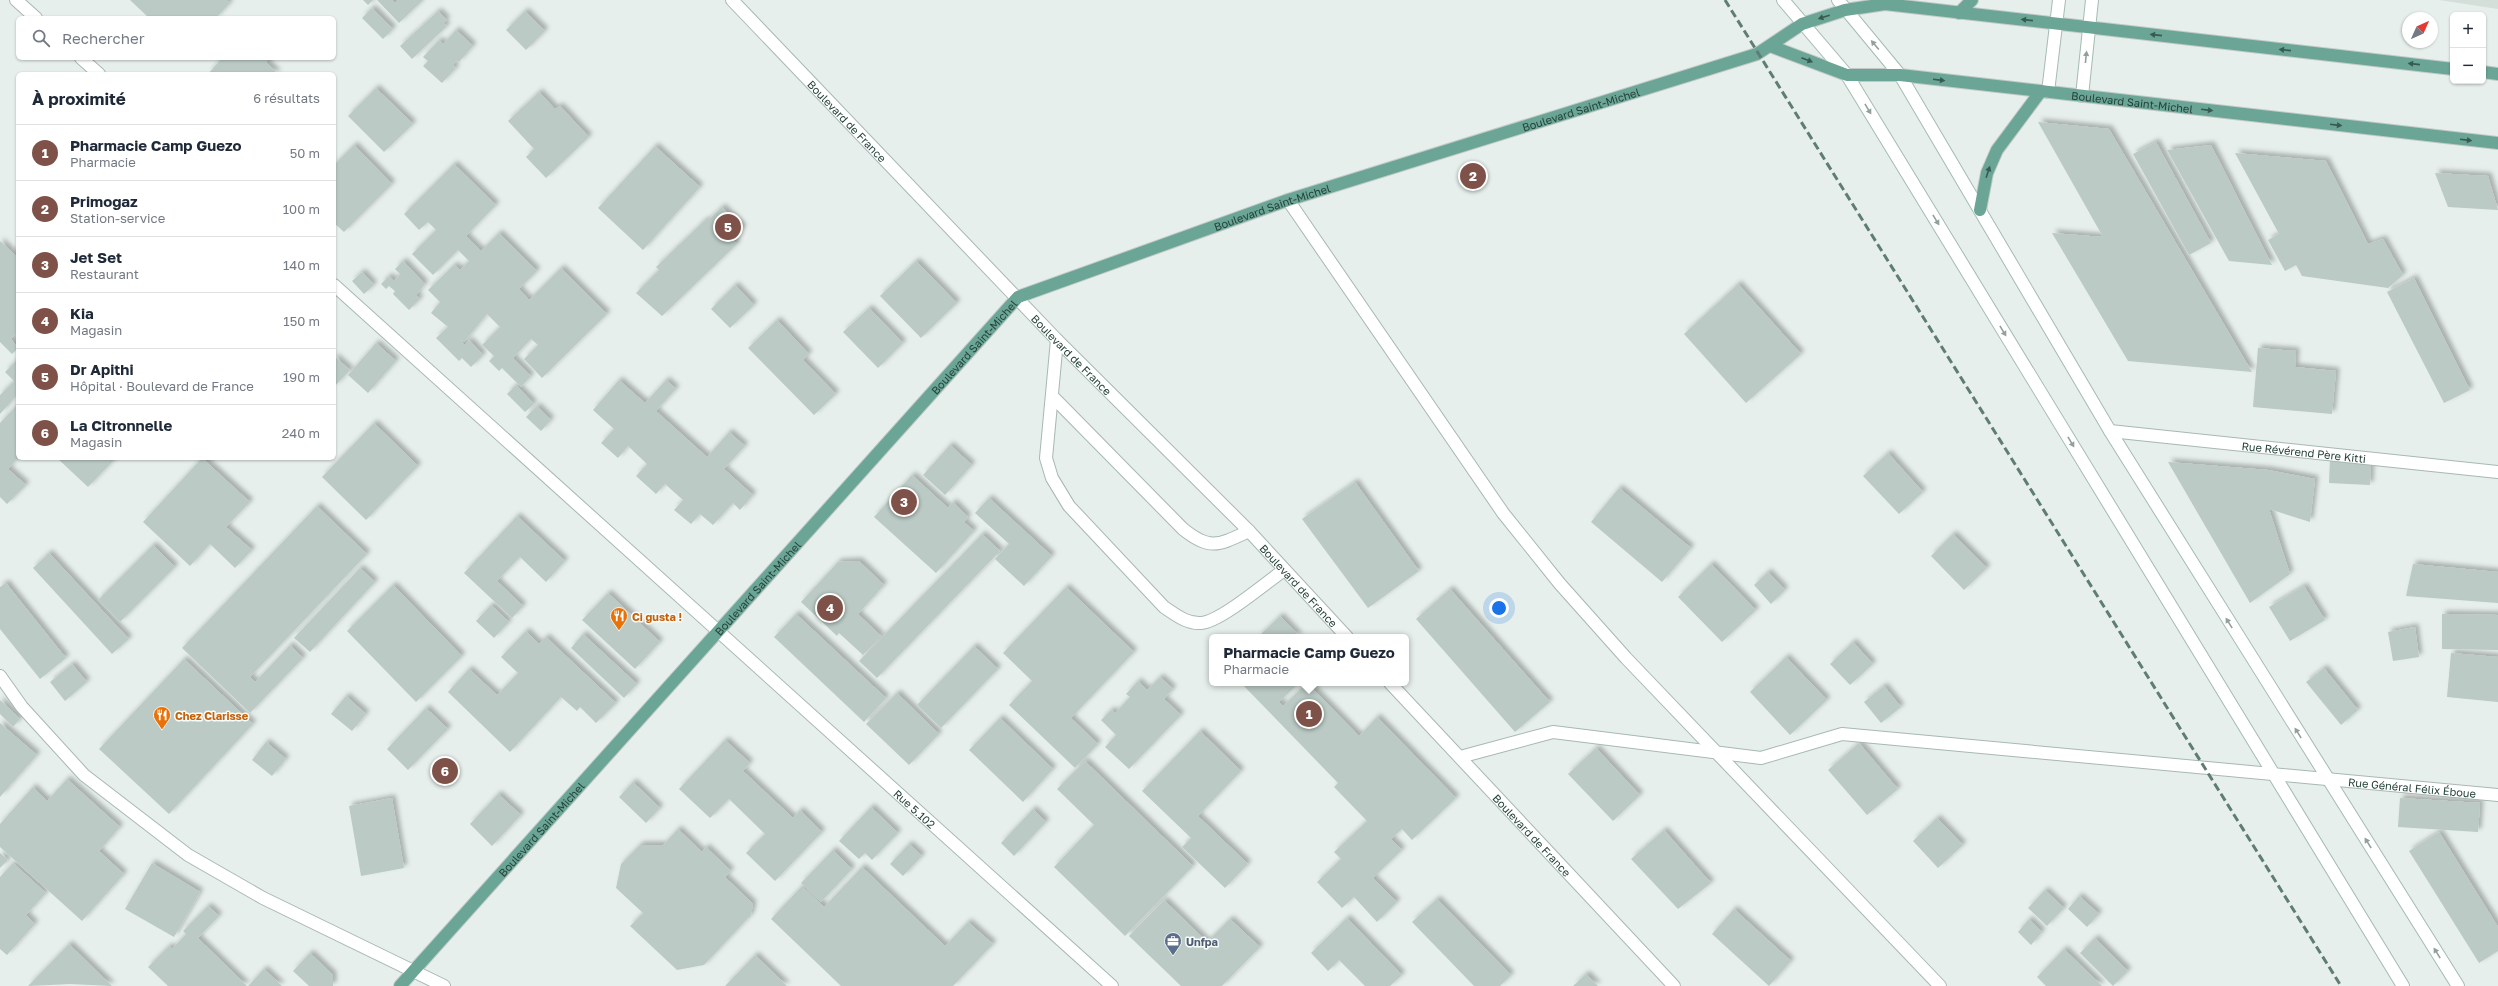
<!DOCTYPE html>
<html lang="fr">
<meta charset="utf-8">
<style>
:root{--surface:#fff;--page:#f2f2f3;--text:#1f2937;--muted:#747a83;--line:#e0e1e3;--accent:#7f5249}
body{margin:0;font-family:"Golos Text",sans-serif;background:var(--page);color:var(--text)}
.controls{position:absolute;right:12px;top:12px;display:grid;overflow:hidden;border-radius:6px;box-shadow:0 1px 3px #0004}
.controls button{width:36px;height:36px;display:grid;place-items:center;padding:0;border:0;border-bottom:1px solid var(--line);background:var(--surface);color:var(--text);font:20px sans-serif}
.compass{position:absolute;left:2402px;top:12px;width:36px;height:36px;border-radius:50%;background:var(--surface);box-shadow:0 1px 3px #0004;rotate:45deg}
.you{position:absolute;left:1499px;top:608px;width:14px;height:14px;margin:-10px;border:3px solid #fff;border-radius:50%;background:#1a73e8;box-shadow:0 0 0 6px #1a73e833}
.badge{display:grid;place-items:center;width:26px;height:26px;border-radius:50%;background:var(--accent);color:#fff;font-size:13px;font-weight:700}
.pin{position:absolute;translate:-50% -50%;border:2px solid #fff;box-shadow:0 1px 4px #0006}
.popup{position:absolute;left:1209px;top:634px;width:200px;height:52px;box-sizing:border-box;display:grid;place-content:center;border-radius:6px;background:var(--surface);filter:drop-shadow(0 1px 3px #0005);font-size:13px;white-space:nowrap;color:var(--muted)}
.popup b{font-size:15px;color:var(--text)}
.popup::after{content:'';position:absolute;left:50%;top:100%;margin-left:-8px;border:8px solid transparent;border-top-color:var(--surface)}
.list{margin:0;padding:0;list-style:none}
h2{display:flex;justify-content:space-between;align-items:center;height:52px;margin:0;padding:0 16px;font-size:17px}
h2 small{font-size:13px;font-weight:400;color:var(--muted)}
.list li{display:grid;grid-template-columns:26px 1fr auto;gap:12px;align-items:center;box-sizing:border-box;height:56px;padding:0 16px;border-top:1px solid var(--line)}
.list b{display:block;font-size:15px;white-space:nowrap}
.list p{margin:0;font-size:13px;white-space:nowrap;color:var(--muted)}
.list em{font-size:13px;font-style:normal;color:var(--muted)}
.icon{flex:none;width:22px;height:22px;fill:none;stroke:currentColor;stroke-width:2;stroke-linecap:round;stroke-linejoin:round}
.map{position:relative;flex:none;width:2498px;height:986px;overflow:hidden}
.search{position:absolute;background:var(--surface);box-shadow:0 1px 3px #0004;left:16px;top:16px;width:320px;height:44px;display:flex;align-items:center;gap:10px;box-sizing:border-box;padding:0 14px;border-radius:6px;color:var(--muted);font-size:15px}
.panel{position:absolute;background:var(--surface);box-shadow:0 1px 3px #0004;left:16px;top:72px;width:320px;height:388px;border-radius:6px}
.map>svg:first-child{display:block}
.built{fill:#d4dfda}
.building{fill:#bbcac4;filter:url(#shadow)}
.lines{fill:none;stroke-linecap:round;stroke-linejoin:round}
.service-casing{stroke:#a8b8b2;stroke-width:14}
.minor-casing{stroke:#a8b8b2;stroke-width:14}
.tertiary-casing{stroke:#a8b8b2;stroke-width:14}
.secondary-casing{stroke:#a4bbb3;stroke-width:14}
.primary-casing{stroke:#c2cac8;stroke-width:14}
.service{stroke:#fff;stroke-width:12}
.minor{stroke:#fff;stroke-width:12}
.tertiary{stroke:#fff;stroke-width:12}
.secondary{stroke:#fff;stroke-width:12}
.primary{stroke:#6aa596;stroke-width:12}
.rail{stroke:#5f7d75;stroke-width:3;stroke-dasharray:8 4;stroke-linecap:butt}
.oneway{fill:#365b51}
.oneway2{fill:#92a09c}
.labels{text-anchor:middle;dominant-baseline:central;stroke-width:3;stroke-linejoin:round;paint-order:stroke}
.street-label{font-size:11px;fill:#24423a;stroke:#f7fbf9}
.food-label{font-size:11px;font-weight:bold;fill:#c56008;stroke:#f7fbf9;text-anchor:start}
.service-label{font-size:11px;font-weight:bold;fill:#4e5e75;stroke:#f7fbf9;text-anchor:start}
</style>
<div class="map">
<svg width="2498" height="986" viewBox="0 0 2498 986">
<defs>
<filter id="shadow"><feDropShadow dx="3.5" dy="-3.5" stdDeviation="2" flood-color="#0004"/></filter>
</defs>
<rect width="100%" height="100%" fill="#e6efeb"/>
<polygon class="built" points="2439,0 2498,0 2498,9"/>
<g class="building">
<polygon points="130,0 226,0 230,3 216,18 149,18"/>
<polygon points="363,0 373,0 368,5"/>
<polygon points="377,0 392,0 395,3 398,0 423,0 399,23"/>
<polygon points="372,8 393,29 383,39 362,18"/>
<polygon points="438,11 447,20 443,23 447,26 412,59 400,46"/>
<polygon points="525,11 545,31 526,50 506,30"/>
<polygon points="456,30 473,46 459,62 457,61 453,65 456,68 442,83 423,66 428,61 423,57 439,40 443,44"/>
<polygon points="222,58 269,58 266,62 278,74 208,74"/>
<polygon points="376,88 413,124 384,152 348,116"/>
<polygon points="539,92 555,109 560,106 589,137 546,178 526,157 534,149 508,121"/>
<polygon points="2038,122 2109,129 2252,372 2128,361 2052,233 2103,237"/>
<polygon points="2156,142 2211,243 2189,255 2133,154"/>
<polygon points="354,145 392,184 344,232 334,223 334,165"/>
<polygon points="2211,145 2272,265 2229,261 2167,150"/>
<polygon points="655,146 700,187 643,250 598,208"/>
<polygon points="2235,153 2326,161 2368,244 2383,239 2403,275 2388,288 2302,276 2296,265 2285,271 2268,240 2279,234"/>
<polygon points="454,164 496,205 466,236 481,251 499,233 537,271 519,289 529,300 561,268 607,314 542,378 524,359 538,345 531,339 513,358 531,376 521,387 502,368 499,371 489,361 494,356 482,345 500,327 487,314 464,342 460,340 465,345 469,340 483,355 471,367 462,358 459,361 436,338 448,327 431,313 440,302 428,290 454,265 460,270 469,261 458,250 433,275 412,254 436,230 428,222 419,230 404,214"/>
<polygon points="2435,173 2488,176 2498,210 2448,207"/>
<polygon points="722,207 743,228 732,239 737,244 662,316 636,293 659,270 656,267 705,220 706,222"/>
<polygon points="0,241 18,258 18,332 11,339 18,348 12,354 0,342"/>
<polygon points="403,261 425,284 416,295 420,299 409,310 393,294 395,291 389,286 386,289 381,284 389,276 394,281 400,274 395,269"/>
<polygon points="916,261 957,303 921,338 880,296"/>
<polygon points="362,272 374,285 364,294 352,281"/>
<polygon points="2414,278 2470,390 2444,403 2387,292"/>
<polygon points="1738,284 1801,354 1746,403 1684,334"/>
<polygon points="735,285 754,305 730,328 711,309"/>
<polygon points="869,308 903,343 878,368 843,332"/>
<polygon points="777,320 809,354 803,360 836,394 814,415 748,348"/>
<polygon points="376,343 396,361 368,393 348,375"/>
<polygon points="2258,348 2296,351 2295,367 2336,371 2332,414 2253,407"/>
<polygon points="334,356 350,370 334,387"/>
<polygon points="18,359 18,394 0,414 0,395 14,381 5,372"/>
<polygon points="619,380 645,403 666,380 676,389 656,411 707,457 729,432 745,446 724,469 753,495 740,510 733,503 713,525 700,514 691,524 674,510 683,500 665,484 656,494 636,476 647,464 628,446 618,458 601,443 614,429 593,410"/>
<polygon points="516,385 534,404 525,412 507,394"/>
<polygon points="18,404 18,458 8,469 26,485 7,504 0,497 0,423"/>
<polygon points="537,406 551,420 541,431 526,417"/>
<polygon points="374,423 418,466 366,520 322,477"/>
<polygon points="950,445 972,465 945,495 923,475"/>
<polygon points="1888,453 1923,492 1899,514 1863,476"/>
<polygon points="57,458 116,458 88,487"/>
<polygon points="202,458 250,502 226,527 252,550 235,568 210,544 190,566 143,522"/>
<polygon points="2330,460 2371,463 2370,485 2329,483"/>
<polygon points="2168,462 2268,470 2315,479 2310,522 2269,509 2290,574 2250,603"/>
<polygon points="912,475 948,508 953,502 968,517 964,522 974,531 936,573 874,517"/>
<polygon points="1355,482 1419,571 1368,608 1302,519"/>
<polygon points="1619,488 1691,548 1662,582 1591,522"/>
<polygon points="989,498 1052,556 1024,586 995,559 1009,544 975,513"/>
<polygon points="317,506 367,554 250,677 255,682 290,645 303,658 250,713 182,648"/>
<polygon points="517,516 565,561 546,582 520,557 497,581 523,606 512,618 464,573"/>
<polygon points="982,534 1000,551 877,678 859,661"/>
<polygon points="1953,534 1987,568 1964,590 1931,556"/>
<polygon points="153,545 175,567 120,622 98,600"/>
<polygon points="49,553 129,639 112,654 33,568"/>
<polygon points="859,561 884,585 858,614 881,636 863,655 839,633 837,636 801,602 838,562"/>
<polygon points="1711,564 1756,610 1722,642 1678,597"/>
<polygon points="2413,564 2498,572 2498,603 2406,596"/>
<polygon points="360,568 375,582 310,652 294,638"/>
<polygon points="1768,572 1785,590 1771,604 1754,585"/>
<polygon points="6,583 66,658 40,679 0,629 0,587"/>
<polygon points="393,585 462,656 416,702 347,631"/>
<polygon points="2304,586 2325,620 2290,641 2269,607"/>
<polygon points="1066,587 1134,652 1071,718 1098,744 1075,768 1009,705 1032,681 1003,653"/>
<polygon points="1450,589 1550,702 1515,732 1416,619"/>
<polygon points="608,593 660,642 635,669 582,620"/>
<polygon points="491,605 509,622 494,638 476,621"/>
<polygon points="796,614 886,698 864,722 774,637"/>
<polygon points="2442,614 2498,615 2498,650 2442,649"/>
<polygon points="1280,616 1300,637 1258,637"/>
<polygon points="2415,627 2419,657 2393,661 2388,632"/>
<polygon points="526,631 539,644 546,637 616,703 596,723 580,707 577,711 561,697 510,752 448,692 469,669 497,695 518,673 501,657"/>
<polygon points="583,634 637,684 624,698 571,648"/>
<polygon points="1853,642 1873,664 1850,685 1830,664"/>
<polygon points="974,646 998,669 941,728 917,705"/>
<polygon points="2451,653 2498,657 2498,702 2447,697"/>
<polygon points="1786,657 1827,700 1790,735 1750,692"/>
<polygon points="184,659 253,724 169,814 99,749"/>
<polygon points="72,664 87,682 65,701 50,682"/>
<polygon points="2324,668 2358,710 2341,725 2306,682"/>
<polygon points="1160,677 1173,689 1164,699 1181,715 1129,769 1105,747 1116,735 1101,720 1111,710 1115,713 1130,697 1126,694 1138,681 1147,690"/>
<polygon points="1241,683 1299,683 1279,702 1283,706 1307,683 1359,736 1377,717 1456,798 1412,840 1402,829 1391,839 1402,850 1373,878 1397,902 1377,922 1354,897 1342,908 1317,882 1341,859 1334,852 1367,821 1334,787 1338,783"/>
<polygon points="1884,686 1901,707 1881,723 1864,702"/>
<polygon points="897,693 939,734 909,765 866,724"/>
<polygon points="346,696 366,714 352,731 331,714"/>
<polygon points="0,700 20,719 13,727 0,714"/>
<polygon points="426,708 448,729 408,770 387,749"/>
<polygon points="1000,718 1053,769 1023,802 969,750"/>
<polygon points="0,723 37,755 0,797"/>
<polygon points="1200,731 1241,771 1198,816 1248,864 1225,888 1182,847 1191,838 1142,791"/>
<polygon points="725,740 750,763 743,771 793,818 800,810 822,832 775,881 746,853 765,834 729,799 710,818 679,789"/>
<polygon points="266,742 286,759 272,776 252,760"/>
<polygon points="1859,743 1898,789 1867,815 1828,770"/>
<polygon points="1596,748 1640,795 1613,821 1568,774"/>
<polygon points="1085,761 1193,866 1125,936 1054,867 1094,825 1057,789"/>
<polygon points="67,779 120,827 99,851 124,874 82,921 0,847 0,824 33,787 47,801"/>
<polygon points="633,782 660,808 646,823 619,797"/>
<polygon points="498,794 521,815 492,846 470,824"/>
<polygon points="392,798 404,868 361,876 349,806"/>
<polygon points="2400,798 2480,803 2478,832 2398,827"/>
<polygon points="871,807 898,833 872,860 865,853 859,859 839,841"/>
<polygon points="1033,809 1046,822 1014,856 1001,843"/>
<polygon points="1937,818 1963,845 1938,868 1913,841"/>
<polygon points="678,829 702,852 706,847 731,871 725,877 753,904 751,915 704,965 677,970 630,926 643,913 616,888 621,864 640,845 663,845"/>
<polygon points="1664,830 1711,883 1678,909 1631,859"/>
<polygon points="2439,832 2498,927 2498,951 2479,963 2409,851"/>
<polygon points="909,844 922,856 903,876 890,864"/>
<polygon points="833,850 852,869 821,902 801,883"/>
<polygon points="0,853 8,860 0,868"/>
<polygon points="13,863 46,893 26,915 35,924 7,955 0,949 0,877"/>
<polygon points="152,863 200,892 174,937 125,909"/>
<polygon points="862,867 945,946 968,922 993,944 953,986 841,986 771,919 802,886 824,907"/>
<polygon points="2045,890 2064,908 2047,926 2028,908"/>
<polygon points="2079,896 2099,914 2087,927 2068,909"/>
<polygon points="1437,899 1511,975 1500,986 1474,986 1412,922"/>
<polygon points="1164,900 1207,942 1230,919 1260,947 1222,986 1181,986 1129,936"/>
<polygon points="208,906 219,916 198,938 247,986 168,986 148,967 169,946 172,949 186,934 183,931"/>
<polygon points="1734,909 1791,961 1769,986 1712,934"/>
<polygon points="1347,918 1402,975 1390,986 1365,986 1339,960 1328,971 1311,953"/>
<polygon points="2029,919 2042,932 2031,945 2018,932"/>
<polygon points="2095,938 2128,971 2113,986 2080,953"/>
<polygon points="69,944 112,986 70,984 28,986"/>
<polygon points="2064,949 2102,986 2046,986 2037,977"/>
<polygon points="310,953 333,975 333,986 309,986 293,971"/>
<polygon points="755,955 787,986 725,986"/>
<polygon points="264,969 282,986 248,986"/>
<polygon points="1586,974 1598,986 1573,986"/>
</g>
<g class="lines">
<defs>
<g id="service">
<polyline points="1288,200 1503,513 1560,584 1626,658 1940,986"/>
<path d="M1057,340L1046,458L1052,478L1069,506L1164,607C1176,615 1187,624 1201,623C1220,622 1267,582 1284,570"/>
<path d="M1052,396L1183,529C1210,551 1219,545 1249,531"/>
</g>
<g id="minor">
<polyline points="16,0 36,18"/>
<polyline points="81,58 99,74"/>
<path id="s1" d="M334,285L1112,986"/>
<path id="s2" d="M2110,431L2498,472"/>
<polyline points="0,676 22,707 84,775 188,855 263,898 444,986"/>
<path id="s3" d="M1460,757L1553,732L1761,758L1842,734L2498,795"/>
</g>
<g id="tertiary">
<path id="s4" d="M732,0L1057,340L1249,531L1347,637"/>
<path id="s5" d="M1390,683L1674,986"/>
</g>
<g id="secondary">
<polyline points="1783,0 1847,75 2403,986"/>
<polyline points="1838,0 1900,75 2110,431 2458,986"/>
<polyline points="2048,92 2059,0"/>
<polyline points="2082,96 2092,0"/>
</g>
<g id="primary">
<polyline points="1959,13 1972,0"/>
<path id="s6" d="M1770,46L1847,75H1900L2498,143"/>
<polyline points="2483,72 2498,74"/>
<polyline points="1980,210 1987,173 1997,150 2041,91"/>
<path id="s7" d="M400,986L1018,297L1288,200L1757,54L1802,24L1845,10L1885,4L2453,69"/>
</g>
</defs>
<use href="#service" class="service-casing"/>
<use href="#minor" class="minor-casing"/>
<use href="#tertiary" class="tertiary-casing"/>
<use href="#secondary" class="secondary-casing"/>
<use href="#primary" class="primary-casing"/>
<use href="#service" class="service"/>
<use href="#minor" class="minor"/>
<use href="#tertiary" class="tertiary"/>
<use href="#secondary" class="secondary"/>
<use href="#primary" class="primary"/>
<polyline class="rail" points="1725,0 2341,986"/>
</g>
<defs><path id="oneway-solid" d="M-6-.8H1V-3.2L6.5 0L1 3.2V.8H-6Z"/></defs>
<g class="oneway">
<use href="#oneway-solid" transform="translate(1824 17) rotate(162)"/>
<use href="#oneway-solid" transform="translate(2027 20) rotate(-174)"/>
<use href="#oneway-solid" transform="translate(2156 35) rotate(-174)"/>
<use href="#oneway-solid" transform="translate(2285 50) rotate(-174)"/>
<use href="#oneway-solid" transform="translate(1807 60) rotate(21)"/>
<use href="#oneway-solid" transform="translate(2414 64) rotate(-174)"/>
<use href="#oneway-solid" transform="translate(1939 80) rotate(7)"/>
<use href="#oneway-solid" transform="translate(2207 110) rotate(7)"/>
<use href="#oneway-solid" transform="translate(2336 125) rotate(7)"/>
<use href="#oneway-solid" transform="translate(2466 140) rotate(7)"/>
<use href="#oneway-solid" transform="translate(1988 172) rotate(-72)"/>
</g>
<g class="oneway2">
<use href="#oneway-solid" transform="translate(1875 45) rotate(-130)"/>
<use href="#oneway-solid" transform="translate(2086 57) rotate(-84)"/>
<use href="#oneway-solid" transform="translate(1868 109) rotate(59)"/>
<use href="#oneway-solid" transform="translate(1936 220) rotate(59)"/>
<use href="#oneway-solid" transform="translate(2003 331) rotate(59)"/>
<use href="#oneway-solid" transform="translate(2071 442) rotate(59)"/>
<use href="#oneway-solid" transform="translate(2229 623) rotate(-122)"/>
<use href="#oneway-solid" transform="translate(2298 733) rotate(-122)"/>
<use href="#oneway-solid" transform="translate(2368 843) rotate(-122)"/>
<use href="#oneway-solid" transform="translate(2437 953) rotate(-122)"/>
</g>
<defs>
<symbol id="restaurant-pin" viewBox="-11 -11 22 30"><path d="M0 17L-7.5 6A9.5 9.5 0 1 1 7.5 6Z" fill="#e8710a" stroke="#f7fbf9"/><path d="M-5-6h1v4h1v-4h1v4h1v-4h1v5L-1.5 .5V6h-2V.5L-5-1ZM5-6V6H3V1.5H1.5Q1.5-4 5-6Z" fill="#fff"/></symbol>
<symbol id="office-pin" viewBox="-11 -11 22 30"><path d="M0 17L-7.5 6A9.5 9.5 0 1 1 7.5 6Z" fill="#5c6f8a" stroke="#f7fbf9"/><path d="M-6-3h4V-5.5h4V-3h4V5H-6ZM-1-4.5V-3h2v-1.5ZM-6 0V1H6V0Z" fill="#fff"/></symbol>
</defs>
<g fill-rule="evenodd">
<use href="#restaurant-pin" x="609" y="606" width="20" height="27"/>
<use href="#restaurant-pin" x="152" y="705" width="20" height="27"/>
<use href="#office-pin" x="1163" y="931" width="20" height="27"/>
</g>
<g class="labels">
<g class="street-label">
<text stroke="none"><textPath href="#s6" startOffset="369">Boulevard Saint-Michel</textPath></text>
<text stroke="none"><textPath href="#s7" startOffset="1519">Boulevard Saint-Michel</textPath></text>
<text stroke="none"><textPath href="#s4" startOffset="167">Boulevard de France</textPath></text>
<text stroke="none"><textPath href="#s7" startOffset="1195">Boulevard Saint-Michel</textPath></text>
<text stroke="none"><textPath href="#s7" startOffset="859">Boulevard Saint-Michel</textPath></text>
<text stroke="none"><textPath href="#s4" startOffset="491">Boulevard de France</textPath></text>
<text stroke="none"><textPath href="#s2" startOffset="195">Rue Révérend Père Kitti</textPath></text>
<text stroke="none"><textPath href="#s4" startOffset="815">Boulevard de France</textPath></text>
<text stroke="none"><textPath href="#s7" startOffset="535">Boulevard Saint-Michel</textPath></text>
<text stroke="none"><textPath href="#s3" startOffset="963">Rue Général Félix Éboue</textPath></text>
<text stroke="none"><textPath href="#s1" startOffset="782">Rue 5.102</textPath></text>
<text stroke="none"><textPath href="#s7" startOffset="211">Boulevard Saint-Michel</textPath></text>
<text stroke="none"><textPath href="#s5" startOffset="208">Boulevard de France</textPath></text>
</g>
<g class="food-label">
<text x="632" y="616">Ci gusta !</text>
<text x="175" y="715">Chez Clarisse</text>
</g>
<g class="service-label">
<text x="1186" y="941">Unfpa</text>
</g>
</g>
</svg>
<div class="controls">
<button>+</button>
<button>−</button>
</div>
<svg class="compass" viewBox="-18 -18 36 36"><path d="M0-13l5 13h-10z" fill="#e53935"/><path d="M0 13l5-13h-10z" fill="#747a83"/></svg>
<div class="you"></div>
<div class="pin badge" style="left:1309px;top:714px">1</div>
<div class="popup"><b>Pharmacie Camp Guezo</b>Pharmacie</div>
<div class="pin badge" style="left:1473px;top:176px">2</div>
<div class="pin badge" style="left:904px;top:502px">3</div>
<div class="pin badge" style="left:830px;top:608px">4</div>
<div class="pin badge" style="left:728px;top:227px">5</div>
<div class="pin badge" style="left:445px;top:771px">6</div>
<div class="search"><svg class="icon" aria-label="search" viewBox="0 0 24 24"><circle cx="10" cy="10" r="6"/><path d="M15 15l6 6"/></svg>Rechercher</div>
<section class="panel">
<h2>À proximité<small>6 résultats</small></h2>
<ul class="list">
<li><span class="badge">1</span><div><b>Pharmacie Camp Guezo</b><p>Pharmacie</p></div><em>50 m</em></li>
<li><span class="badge">2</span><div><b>Primogaz</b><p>Station-service</p></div><em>100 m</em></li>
<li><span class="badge">3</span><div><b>Jet Set</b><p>Restaurant</p></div><em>140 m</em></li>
<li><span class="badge">4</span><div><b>Kia</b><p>Magasin</p></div><em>150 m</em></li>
<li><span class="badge">5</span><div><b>Dr Apithi</b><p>Hôpital · Boulevard de France</p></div><em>190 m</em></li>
<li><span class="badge">6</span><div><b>La Citronnelle</b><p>Magasin</p></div><em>240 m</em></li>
</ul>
</section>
</div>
